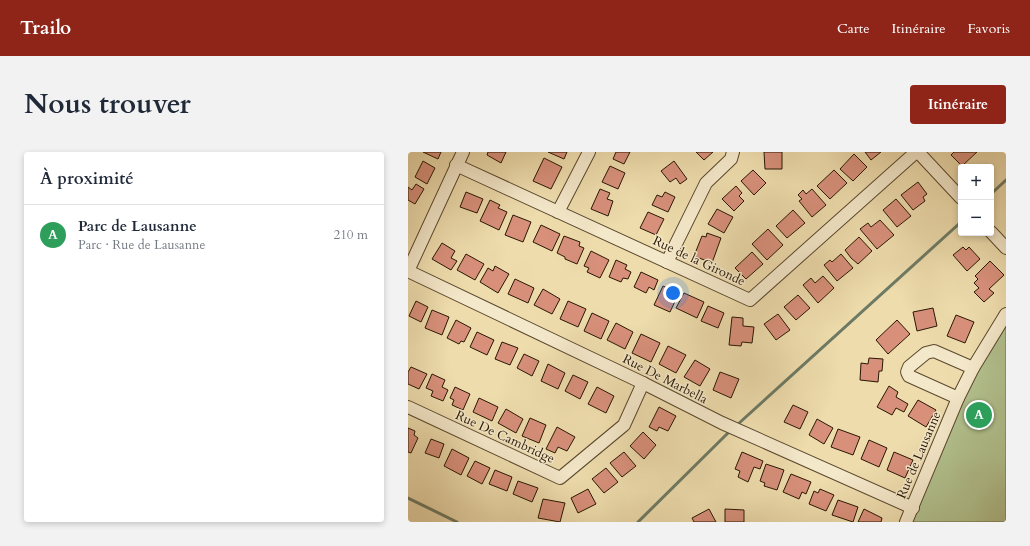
<!DOCTYPE html>
<html lang="fr">
<meta charset="utf-8">
<style>
:root{--surface:#fff;--page:#f2f2f3;--text:#1f2937;--muted:#747a83;--line:#e0e1e3;--accent:#8f2418}
body{margin:0;font-family:Cardo,serif;background:var(--page);color:var(--text)}
.controls{position:absolute;right:12px;top:12px;display:grid;overflow:hidden;border-radius:4px;box-shadow:0 2px 6px #0003}
.controls button{width:36px;height:36px;display:grid;place-items:center;padding:0;border:0;border-bottom:1px solid var(--line);background:var(--surface);color:var(--text);font:20px sans-serif}
.you{position:absolute;left:265px;top:141px;width:14px;height:14px;margin:-10px;border:3px solid #fff;border-radius:50%;background:#1a73e8;box-shadow:0 0 0 6px #1a73e833}
.badge{display:grid;place-items:center;width:26px;height:26px;border-radius:50%;background:var(--accent);color:#fff;font-size:13px;font-weight:700}
.pin{position:absolute;translate:-50% -50%;border:2px solid #fff;box-shadow:0 1px 4px #0006}
.list{margin:0;padding:0;list-style:none}
h2{display:flex;justify-content:space-between;align-items:center;height:52px;margin:0;padding:0 16px;font-size:17px}
h2 small{font-size:13px;font-weight:400;color:var(--muted)}
.list li{display:grid;grid-template-columns:26px 1fr auto;gap:12px;align-items:center;box-sizing:border-box;height:60px;padding:0 16px;border-top:1px solid var(--line)}
.list b{display:block;font-size:15px;white-space:nowrap}
.list p{margin:0;font-size:13px;white-space:nowrap;color:var(--muted)}
.list em{font-size:13px;font-style:normal;color:var(--muted)}
.map{position:relative;flex:none;width:598px;height:370px;overflow:hidden;border-radius:4px}
header{display:flex;align-items:center;gap:24px;box-sizing:border-box;height:56px;padding:0 20px;background:var(--accent);color:#fff}
header strong{font-size:19px}
nav{display:flex;gap:22px;margin-inline-start:auto;font-size:14px}
.intro{display:flex;align-items:center;justify-content:space-between;box-sizing:border-box;height:96px;padding:0 24px}
h1{margin:0;font-size:28px}
.button{padding:10px 18px;border-radius:4px;background:var(--accent);color:#fff;font-size:14px;font-weight:700}
main{display:flex;gap:24px;padding:0 24px}
aside{flex:1;background:var(--surface);border-radius:4px;box-shadow:0 2px 6px #0003}
.map>svg:first-child{display:block}
.green{fill:#b2c28f;stroke:#6d6c48}
.lines{fill:none;stroke-linecap:round;stroke-linejoin:round}
.stream{stroke:#6d7a64;stroke-width:3}
.building{fill:#d8907b;stroke:#281702}
.minor-casing{stroke:#5a482d;stroke-width:14}
.minor{stroke:#f4e8ca;stroke-width:12}
.labels{text-anchor:middle;dominant-baseline:central;stroke-width:3;stroke-linejoin:round;paint-order:stroke}
.street-label{font-size:13px;fill:#281702;stroke:#f4e8ca}
</style>
<header>
<strong>Trailo</strong>
<nav><a>Carte</a><a>Itinéraire</a><a>Favoris</a></nav>
</header>
<div class="intro"><h1>Nous trouver</h1><a class="button">Itinéraire</a></div>
<main>
<aside>
<h2>À proximité<small></small></h2>
<ul class="list">
<li><span class="badge" style="background:#2e9e5b">A</span><div><b>Parc de Lausanne</b><p>Parc · Rue de Lausanne</p></div><em>210 m</em></li>
</ul>
</aside>
<div class="map">
<svg width="598" height="370" viewBox="0 0 598 370">
<rect width="100%" height="100%" fill="#eedcad"/>
<filter id="stains"><feTurbulence type="fractalNoise" baseFrequency=".005" numOctaves="4"/><feColorMatrix values="0 0 0 0 .2 0 0 0 0 .09 0 0 0 0 .02 0 0 0 .5 -.17"/></filter>
<radialGradient id="worn" r=".72"><stop offset=".6" stop-color="#630" stop-opacity="0"/><stop offset="1" stop-color="#630" stop-opacity=".3"/></radialGradient>
<polygon class="green" points="598,162 598,370 498,370 550,246"/>
<g class="lines">
<g class="stream">
<polyline points="583,42 598,28"/>
<polyline points="329,273 553,70"/>
<polyline points="0,346 49,370"/>
<polyline points="230,370 323,278"/>
</g>
</g>
<g class="building">
<polygon points="15,0 33,0 30,7"/>
<polygon points="80,0 98,0 93,11 79,3"/>
<polygon points="140,0 159,0 156,7"/>
<polygon points="208,0 222,0 216,12 205,7"/>
<polygon points="288,0 305,0 296,8"/>
<polygon points="356,0 374,0 374,17 357,17"/>
<polygon points="457,0 473,0 463,8"/>
<polygon points="546,0 569,0 554,14 543,3"/>
<polygon points="446,2 459,15 445,29 432,17"/>
<polygon points="136,6 154,15 143,37 125,29"/>
<polygon points="15,9 27,16 19,32 7,25"/>
<polygon points="266,9 279,27 272,32 268,26 262,30 253,19"/>
<polygon points="202,14 217,21 210,37 194,30"/>
<polygon points="345,18 358,31 346,43 333,29"/>
<polygon points="426,18 439,31 422,47 409,34"/>
<polygon points="510,30 519,42 515,45 517,49 505,58 493,43"/>
<polygon points="8,32 16,37 7,52 0,48 0,35 4,38"/>
<polygon points="328,34 334,41 331,44 336,49 326,59 314,47"/>
<polygon points="192,37 202,41 199,47 205,49 200,64 183,57"/>
<polygon points="404,37 418,53 404,65 391,49 394,47 390,43 395,38 398,42"/>
<polygon points="58,40 75,47 69,61 52,55"/>
<polygon points="257,40 267,45 260,60 244,53 249,43 254,45"/>
<polygon points="488,47 503,64 489,75 475,58"/>
<polygon points="82,48 92,53 90,56 99,60 91,78 72,69"/>
<polygon points="309,57 325,65 316,81 300,72"/>
<polygon points="385,58 397,71 379,86 368,74"/>
<polygon points="240,60 256,67 248,83 232,76"/>
<polygon points="105,63 123,70 115,90 97,83"/>
<polygon points="472,68 486,83 469,97 452,77 460,71 463,75"/>
<polygon points="133,73 152,82 144,99 125,90"/>
<polygon points="360,77 375,93 359,108 344,92"/>
<polygon points="299,81 313,86 304,111 286,104 294,84 298,85"/>
<polygon points="156,84 172,90 171,94 176,96 169,112 157,107 157,105 149,101"/>
<polygon points="451,85 464,99 450,112 443,106 437,98"/>
<polygon points="34,91 47,99 43,106 49,109 43,118 24,107"/>
<polygon points="555,95 558,98 561,95 572,107 559,119 545,103"/>
<polygon points="183,99 201,108 192,126 179,120 181,116 176,114"/>
<polygon points="344,100 355,112 338,127 327,116"/>
<polygon points="58,102 76,112 67,128 49,118"/>
<polygon points="433,102 445,116 429,129 416,113 422,108 424,110"/>
<polygon points="208,108 219,113 217,117 223,120 220,127 215,126 213,130 201,125"/>
<polygon points="582,109 596,123 581,137 586,141 576,150 566,140 571,136 566,131 570,127 567,124"/>
<polygon points="87,114 101,122 90,141 72,130 80,116 85,119"/>
<polygon points="233,120 250,128 246,138 241,135 238,141 226,135"/>
<polygon points="415,124 426,136 410,151 395,133 403,126 407,131"/>
<polygon points="107,127 126,136 120,151 100,142"/>
<polygon points="255,134 271,141 262,160 246,153"/>
<polygon points="135,137 152,147 144,162 126,153"/>
<polygon points="276,141 296,150 289,166 268,156"/>
<polygon points="390,143 402,156 388,168 376,155"/>
<polygon points="8,149 20,155 13,170 1,164"/>
<polygon points="160,149 178,157 170,175 152,167"/>
<polygon points="300,154 316,161 310,176 293,169"/>
<polygon points="525,156 529,174 509,179 505,160"/>
<polygon points="24,158 41,165 34,183 17,176"/>
<polygon points="184,161 201,169 193,187 176,179"/>
<polygon points="370,162 382,178 368,188 356,172"/>
<polygon points="548,163 566,170 557,191 539,184"/>
<polygon points="324,165 335,166 335,174 346,175 344,191 334,190 333,194 321,193"/>
<polygon points="48,168 63,176 56,190 53,189 51,192 39,186"/>
<polygon points="489,168 502,182 480,202 468,188"/>
<polygon points="208,171 225,180 217,197 199,188"/>
<polygon points="69,180 86,188 79,203 62,195"/>
<polygon points="233,182 252,191 243,210 224,201"/>
<polygon points="94,190 110,196 102,213 87,207"/>
<polygon points="260,194 278,203 268,221 251,212"/>
<polygon points="116,202 131,209 124,224 109,216"/>
<polygon points="461,206 475,207 474,219 471,219 470,230 452,228 453,211 460,212"/>
<polygon points="287,208 302,217 292,234 276,225"/>
<polygon points="140,212 157,221 150,237 133,229"/>
<polygon points="3,215 19,222 11,237 0,232 0,220"/>
<polygon points="312,220 331,227 323,246 305,238"/>
<polygon points="24,222 37,228 34,235 40,238 35,249 23,244 25,239 18,236"/>
<polygon points="165,223 180,230 172,247 157,239"/>
<polygon points="481,234 490,240 488,245 500,252 496,260 488,256 484,263 469,255"/>
<polygon points="47,235 62,242 55,258 44,253 46,248 42,246"/>
<polygon points="189,235 206,244 198,261 180,252"/>
<polygon points="71,246 90,255 84,269 65,260"/>
<polygon points="510,248 528,258 518,275 500,264"/>
<polygon points="385,253 400,260 392,277 376,270"/>
<polygon points="251,255 268,264 260,279 251,275 249,279 241,275"/>
<polygon points="98,257 115,267 108,281 90,271"/>
<polygon points="122,266 138,273 131,291 114,284"/>
<polygon points="409,267 425,276 416,292 401,283"/>
<polygon points="149,275 167,285 159,299 150,295 147,301 138,297"/>
<polygon points="0,276 7,279 6,283 10,286 3,301 0,300"/>
<polygon points="430,277 452,285 445,303 423,295"/>
<polygon points="235,280 248,293 236,307 222,294"/>
<polygon points="23,287 36,292 31,306 17,301"/>
<polygon points="461,288 479,296 471,315 453,307"/>
<polygon points="44,297 61,306 53,323 36,314"/>
<polygon points="216,300 228,314 214,325 202,311"/>
<polygon points="334,300 355,309 352,317 346,315 340,330 330,325 332,319 327,317"/>
<polygon points="486,300 505,308 497,326 479,318"/>
<polygon points="67,309 82,316 74,332 59,324"/>
<polygon points="358,312 376,318 369,338 356,334 357,331 352,329"/>
<polygon points="198,316 210,330 196,341 184,327"/>
<polygon points="87,318 104,325 99,339 81,332"/>
<polygon points="383,322 403,330 398,342 394,340 391,347 375,340"/>
<polygon points="110,329 130,336 124,350 105,342"/>
<polygon points="180,337 188,352 170,361 163,346"/>
<polygon points="412,337 426,343 418,359 401,352 406,339 410,341"/>
<polygon points="135,347 157,351 152,370 130,366"/>
<polygon points="430,348 450,355 445,370 424,363"/>
<polygon points="301,357 308,370 286,370 284,366"/>
<polygon points="317,357 336,358 336,370 317,370"/>
<polygon points="456,357 474,366 473,370 450,370"/>
</g>
<g class="lines">
<defs>
<g id="minor">
<polyline points="510,0 553,46"/>
<polyline points="48,13 342,148 508,0"/>
<polyline points="150,60 181,0"/>
<polyline points="583,80 598,96"/>
<polyline points="259,110 298,31 323,7 325,0"/>
<polyline points="0,119 235,231 314,271 505,356"/>
<polyline points="0,119 55,0"/>
<polyline points="550,246 501,224 499,220 501,215 518,201 526,199 565,216"/>
<polyline points="0,255 152,326 216,273 235,231"/>
<polyline points="498,370 550,246 565,216 598,162"/>
</g>
</defs>
<use href="#minor" class="minor-casing"/>
<use href="#minor" class="minor"/>
</g>
<g class="labels">
<g class="street-label">
<text transform="translate(291 109) rotate(25)">Rue de la Gironde</text>
<text transform="translate(257 227) rotate(27)">Rue De Marbella</text>
<text transform="translate(97 285) rotate(25)">Rue De Cambridge</text>
<text transform="translate(511 303) rotate(-67)">Rue de Lausanne</text>
</g>
</g>
<rect width="100%" height="100%" filter="url(#stains)"/>
<rect width="100%" height="100%" fill="url(#worn)"/>
</svg>
<div class="controls">
<button>+</button>
<button>−</button>
</div>
<div class="you"></div>
<div class="pin badge" style="left:571px;top:263px;background:#2e9e5b">A</div>
</div>
</main>
